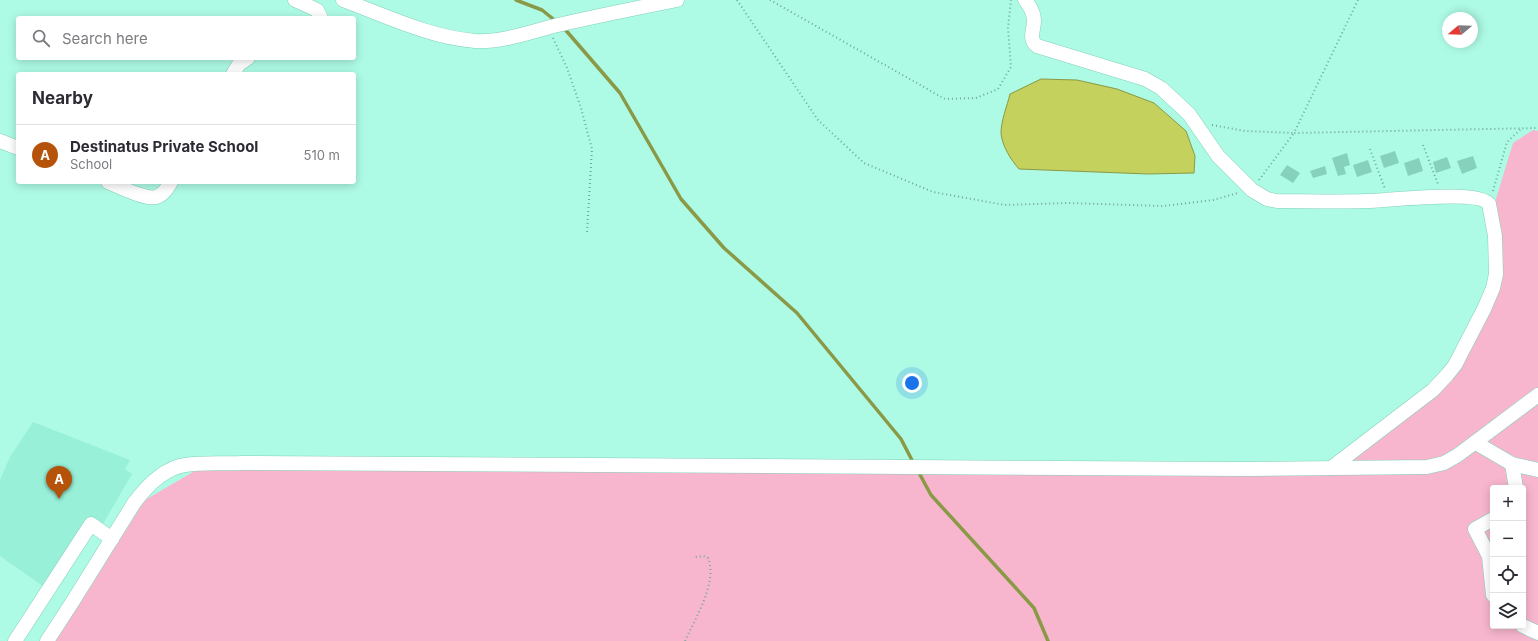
<!DOCTYPE html>
<meta charset="utf-8">
<style>
:root{--surface:#fff;--page:#f7f7f7;--text:#2b2b33;--muted:#7c7c81;--line:#e1e1e2;--accent:#b45309}
body{margin:0;font-family:Inter,sans-serif;background:var(--page);color:var(--text)}
.controls{position:absolute;right:12px;bottom:12px;display:grid;overflow:hidden;border-radius:4px;box-shadow:0 2px 10px #0003}
.controls button{width:36px;height:36px;display:grid;place-items:center;padding:0;border:0;border-bottom:1px solid var(--line);background:var(--surface);color:var(--text);font:20px sans-serif}
.compass{position:absolute;left:1442px;top:12px;width:36px;height:36px;border-radius:50%;background:var(--surface);box-shadow:0 2px 10px #0003;rotate:251deg}
.you{position:absolute;left:912px;top:383px;width:14px;height:14px;margin:-10px;border:3px solid #fff;border-radius:50%;background:#1a73e8;box-shadow:0 0 0 6px #1a73e833}
.badge{display:grid;place-items:center;width:26px;height:26px;border-radius:50%;background:var(--accent);color:#fff;font-size:13px;font-weight:700}
.pin{position:absolute;translate:-50% -33px;filter:drop-shadow(0 1px 2px #0008)}
.pin::after{content:'';position:absolute;top:21px;width:14px;height:12px;background:inherit;clip-path:polygon(0 0,100% 0,50% 100%)}
.list{margin:0;padding:0;list-style:none}
h2{display:flex;justify-content:space-between;align-items:center;height:52px;margin:0;padding:0 16px;font-size:17px}
h2 small{font-size:13px;font-weight:400;color:var(--muted)}
.list li{display:grid;grid-template-columns:26px 1fr auto;gap:12px;align-items:center;box-sizing:border-box;height:60px;padding:0 16px;border-top:1px solid var(--line)}
.list b{display:block;font-size:15px;white-space:nowrap}
.list p{margin:0;font-size:13px;white-space:nowrap;color:var(--muted)}
.list em{font-size:13px;font-style:normal;color:var(--muted)}
.icon{flex:none;width:22px;height:22px;fill:none;stroke:currentColor;stroke-width:2;stroke-linecap:round;stroke-linejoin:round}
.map{position:relative;flex:none;width:1538px;height:641px;overflow:hidden}
.search{position:absolute;background:var(--surface);box-shadow:0 2px 10px #0003;left:16px;top:16px;width:340px;height:44px;display:flex;align-items:center;gap:10px;box-sizing:border-box;padding:0 14px;border-radius:4px;color:var(--muted);font-size:15px}
.panel{position:absolute;background:var(--surface);box-shadow:0 2px 10px #0003;left:16px;top:72px;width:340px;height:112px;border-radius:4px}
.map>svg:first-child{display:block}
.built{fill:#98f0d8}
.green{fill:#f7b6ce;fill-rule:evenodd}
.water{fill:#c4d15d;stroke:#8a9946}
.lines{fill:none;stroke-linecap:round;stroke-linejoin:round}
.stream{stroke:#8a9946;stroke-width:3.5}
.building{fill:#85d1bc}
.minor-casing{stroke:#83cfba;stroke-width:15}
.path{stroke:#6fa898;stroke-width:2;stroke-dasharray:1 3;stroke-linecap:butt}
.minor{stroke:#fff;stroke-width:14}
</style>
<div class="map">
<svg width="1538" height="641" viewBox="0 0 1538 641">
<rect width="100%" height="100%" fill="#aefbe5"/>
<polygon class="built" points="33,422 130,460 125,469 132,474 103,524 87,519 44,587 0,556 0,480 10,457"/>
<path class="green" d="M1533,130L1538,131V641H55L145,500L198,469L1331,472L1431,395L1487,312L1495,202L1513,143ZM1493,488H1523V626H1493Z"/>
<path class="water" d="M1041,79L1077,80L1117,89L1154,103L1186,131L1195,156L1194,173L1148,174L1019,169C1011,160 1002,146 1001,133C1001,121 1007,106 1010,94Z"/>
<g class="lines">
<g class="stream">
<polyline points="516,0 542,10 557,22"/>
<polyline points="563,27 620,93 681,199 724,248 797,313 901,439 914,464"/>
<polyline points="918,471 931,495 1034,608 1048,641"/>
</g>
</g>
<g class="building">
<polygon points="1395,151 1399,163 1384,168 1380,156"/>
<polygon points="1347,153 1350,165 1344,167 1346,174 1338,176 1332,158"/>
<polygon points="1473,156 1477,168 1462,174 1457,161"/>
<polygon points="1447,157 1451,168 1436,173 1433,162"/>
<polygon points="1419,158 1423,171 1408,176 1404,163"/>
<polygon points="1368,160 1372,172 1357,177 1353,165"/>
<polygon points="1287,165 1300,173 1293,183 1280,175"/>
<polygon points="1325,166 1327,174 1313,178 1310,171"/>
</g>
<g class="lines">
<defs>
<g id="minor">
<polyline points="295,0 317,10 321,18"/>
<path d="M343,0C386,16 429,37 475,41C501,43 533,31 558,25C598,16 637,8 677,0"/>
<path d="M1025,0C1030,6 1034,13 1034,21C1034,30 1028,39 1037,46L1145,79L1161,88L1189,114L1218,156L1252,190L1267,199L1277,201C1306,201 1336,202 1366,201C1387,201 1478,189 1489,204L1495,236L1496,274L1493,288L1484,309L1455,365L1447,375L1433,390L1331,468"/>
<polyline points="233,74 239,64 248,58"/>
<polyline points="0,141 18,148"/>
<path d="M108,182C118,186 146,200 156,197C163,195 167,189 171,182"/>
<polyline points="1476,443 1512,464 1538,470"/>
<polyline points="1512,464 1516,488"/>
<polyline points="1493,519 1475,529 1489,556 1493,595"/>
<polyline points="1523,626 1538,633"/>
<polyline points="15,641 91,524 112,539"/>
<path d="M47,641L73,601L134,503C146,487 164,468 185,465C203,462 222,464 241,463L1246,469L1427,467L1444,463L1458,455L1538,395"/>
</g>
</defs>
<use href="#minor" class="minor-casing"/>
<g class="path">
<polyline points="737,0 818,120 864,163 933,192 1005,205 1068,203 1164,206 1213,200 1238,193"/>
<polyline points="770,0 945,99 976,98 998,89 1011,67 1008,28 1011,0"/>
<polyline points="1358,0 1294,133 1537,128 1538,127"/>
<polyline points="553,38 567,68 581,108 592,149 587,232"/>
<polyline points="1212,125 1245,131 1294,133"/>
<polyline points="1423,145 1438,184"/>
<polyline points="1370,149 1385,189"/>
<polyline points="1259,180 1294,133"/>
<polyline points="1493,191 1507,142 1522,128"/>
<path d="M685,641C695,619 718,582 708,558L703,556L695,557"/>
</g>
<use href="#minor" class="minor"/>
</g>
</svg>
<div class="controls">
<button>+</button>
<button>−</button>
<button><svg class="icon" aria-label="locate" viewBox="0 0 24 24"><circle cx="12" cy="12" r="6"/><path d="M12 2v4M12 18v4M2 12h4M18 12h4"/></svg></button>
<button><svg class="icon" aria-label="layers" viewBox="0 0 24 24"><path d="M12 4l9 5-9 5-9-5zM3 14l9 5 9-5"/></svg></button>
</div>
<svg class="compass" viewBox="-18 -18 36 36"><path d="M0-13l5 13h-10z" fill="#e53935"/><path d="M0 13l5-13h-10z" fill="#7c7c81"/></svg>
<div class="you"></div>
<div class="pin badge" style="left:59px;top:499px">A</div>
<div class="search"><svg class="icon" aria-label="search" viewBox="0 0 24 24"><circle cx="10" cy="10" r="6"/><path d="M15 15l6 6"/></svg>Search here</div>
<section class="panel">
<h2>Nearby<small></small></h2>
<ul class="list">
<li><span class="badge">A</span><div><b>Destinatus Private School</b><p>School</p></div><em>510 m</em></li>
</ul>
</section>
</div>
